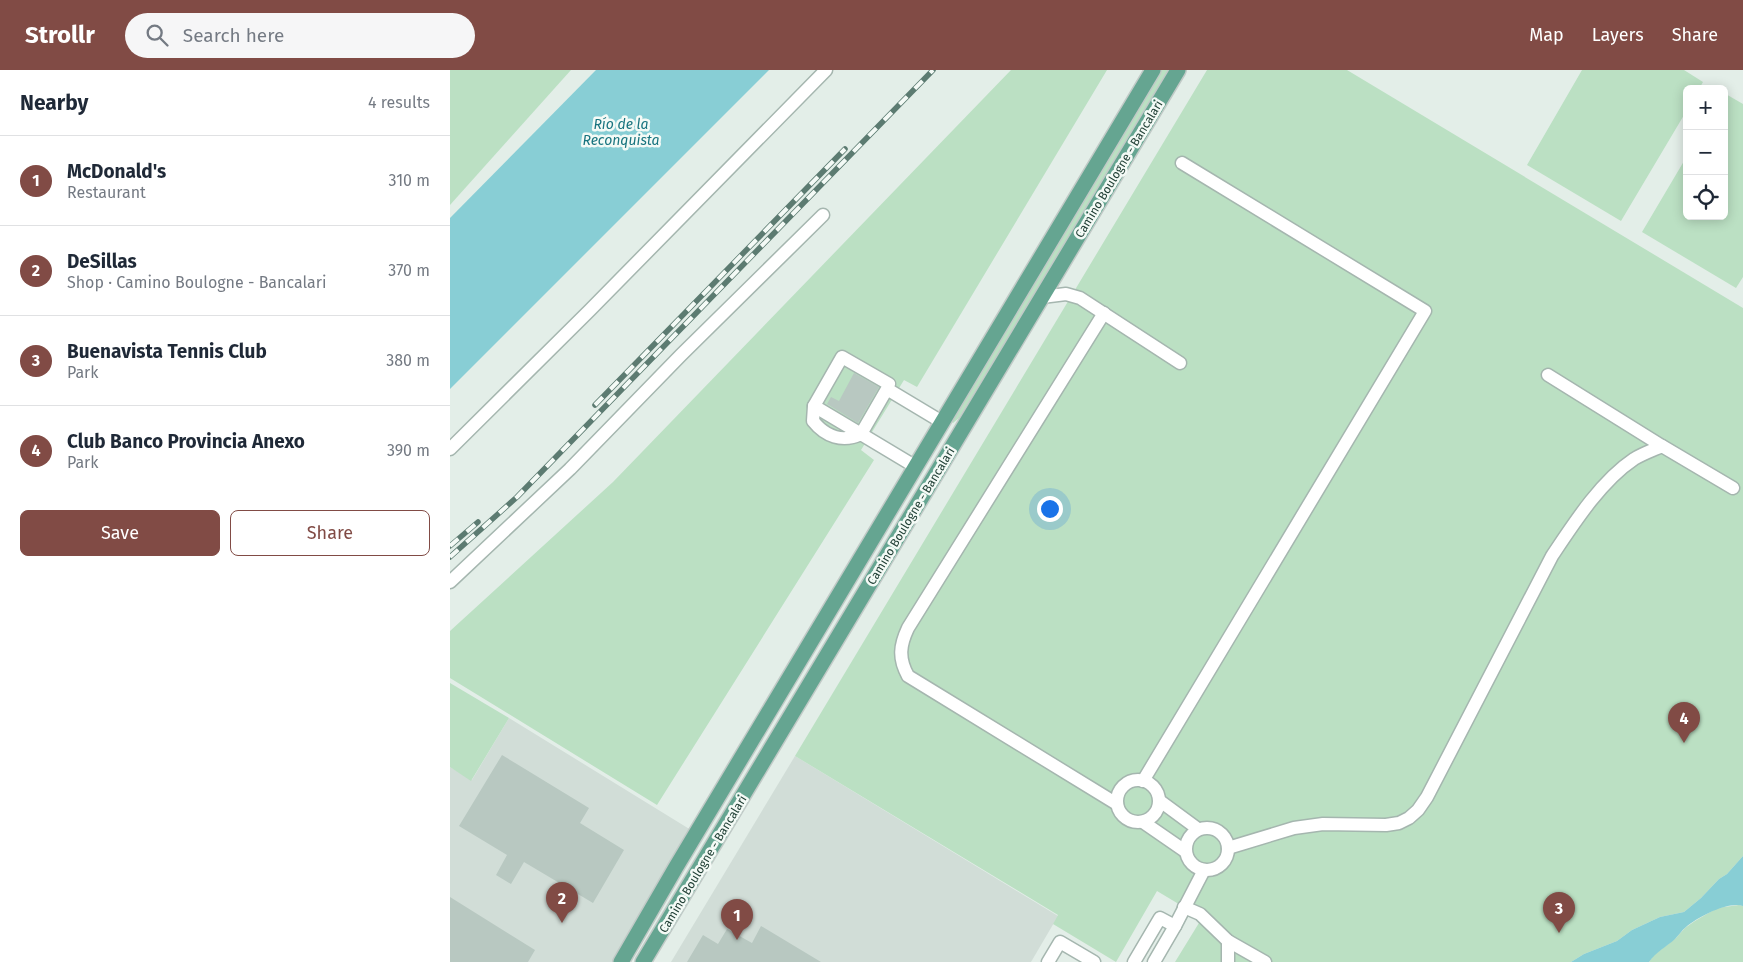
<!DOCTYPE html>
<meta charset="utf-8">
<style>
:root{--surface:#fff;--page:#f6f6f7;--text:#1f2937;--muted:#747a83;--line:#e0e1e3;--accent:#814b45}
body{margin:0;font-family:"Fira Sans",sans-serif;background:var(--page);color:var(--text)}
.controls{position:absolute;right:15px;top:15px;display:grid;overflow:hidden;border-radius:8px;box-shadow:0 2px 12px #0003}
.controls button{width:45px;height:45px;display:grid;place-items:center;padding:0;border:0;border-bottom:1px solid var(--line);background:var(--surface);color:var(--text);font:25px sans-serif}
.you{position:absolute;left:599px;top:438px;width:18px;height:18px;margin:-12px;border:4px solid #fff;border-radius:50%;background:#1a73e8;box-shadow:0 0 0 8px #1a73e833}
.badge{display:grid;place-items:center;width:32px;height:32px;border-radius:50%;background:var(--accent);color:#fff;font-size:16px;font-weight:700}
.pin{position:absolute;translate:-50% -41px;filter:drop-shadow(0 1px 2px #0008)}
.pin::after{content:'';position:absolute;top:26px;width:18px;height:15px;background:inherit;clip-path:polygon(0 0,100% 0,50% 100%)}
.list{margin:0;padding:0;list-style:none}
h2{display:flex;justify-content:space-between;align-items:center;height:65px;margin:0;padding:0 20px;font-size:21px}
h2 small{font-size:16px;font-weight:400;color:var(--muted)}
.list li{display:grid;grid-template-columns:32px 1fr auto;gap:15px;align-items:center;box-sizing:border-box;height:90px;padding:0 20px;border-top:1px solid var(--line)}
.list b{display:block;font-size:19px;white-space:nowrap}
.list p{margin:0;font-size:16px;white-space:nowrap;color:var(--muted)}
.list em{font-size:16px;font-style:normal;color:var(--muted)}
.actions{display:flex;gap:10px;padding:15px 20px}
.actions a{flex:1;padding:11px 0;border:1px solid var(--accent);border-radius:8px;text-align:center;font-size:18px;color:var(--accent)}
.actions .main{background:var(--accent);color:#fff}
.icon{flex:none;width:28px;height:28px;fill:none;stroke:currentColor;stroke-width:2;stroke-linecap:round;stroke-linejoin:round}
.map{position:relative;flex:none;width:1293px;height:892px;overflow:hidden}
header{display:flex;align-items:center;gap:30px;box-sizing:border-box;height:70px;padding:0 25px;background:var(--accent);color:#fff}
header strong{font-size:24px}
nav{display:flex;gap:28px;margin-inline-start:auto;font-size:18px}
.search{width:350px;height:45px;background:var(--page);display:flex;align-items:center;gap:12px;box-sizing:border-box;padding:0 18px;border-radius:28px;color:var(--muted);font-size:19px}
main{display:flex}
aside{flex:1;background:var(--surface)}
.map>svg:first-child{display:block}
.built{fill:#d1ddd7}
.green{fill:#bbe0c3}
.water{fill:#88ced5}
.building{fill:#b8c8c1}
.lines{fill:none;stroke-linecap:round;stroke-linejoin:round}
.minor-casing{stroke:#a5b6af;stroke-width:15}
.major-casing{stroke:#c1cac7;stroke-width:18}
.minor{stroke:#fff;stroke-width:12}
.major{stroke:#65a591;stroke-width:15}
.rail-casing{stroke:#5c7b71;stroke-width:5.5}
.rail{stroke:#f4faf6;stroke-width:4;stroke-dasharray:11;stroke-linecap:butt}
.labels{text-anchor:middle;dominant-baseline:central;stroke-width:5;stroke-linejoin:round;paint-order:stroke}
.street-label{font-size:12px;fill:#214036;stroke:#f4faf6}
.water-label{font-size:14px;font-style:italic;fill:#18747f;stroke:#f4faf6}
</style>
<header>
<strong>Strollr</strong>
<div class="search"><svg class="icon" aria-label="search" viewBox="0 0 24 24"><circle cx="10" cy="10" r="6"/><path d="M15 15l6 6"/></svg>Search here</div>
<nav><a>Map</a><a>Layers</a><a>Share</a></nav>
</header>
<main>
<aside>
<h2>Nearby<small>4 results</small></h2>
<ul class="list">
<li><span class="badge">1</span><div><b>McDonald's</b><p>Restaurant</p></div><em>310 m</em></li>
<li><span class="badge">2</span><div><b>DeSillas</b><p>Shop · Camino Boulogne - Bancalari</p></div><em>370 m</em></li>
<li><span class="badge">3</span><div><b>Buenavista Tennis Club</b><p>Park</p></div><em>380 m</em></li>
<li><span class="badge">4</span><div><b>Club Banco Provincia Anexo</b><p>Park</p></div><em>390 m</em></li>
</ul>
<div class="actions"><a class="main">Save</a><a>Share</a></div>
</aside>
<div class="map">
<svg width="1293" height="892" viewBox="0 0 1293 892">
<rect width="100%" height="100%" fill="#e3eee8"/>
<g class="built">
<polygon points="59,648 241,760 162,892 0,892 0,697 22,710"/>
<polygon points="345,686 608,846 581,892 221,892"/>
</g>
<g class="green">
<polygon points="0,0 121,0 0,135"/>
<polygon points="561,0 657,0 467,317 454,310 411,380 424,390 207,735 0,608 0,561 163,412"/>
<polygon points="708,0 719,0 543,297 535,305 509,348 503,353 501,351"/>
<polygon points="757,0 897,0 1293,238 1293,786 1277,804 1269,809 1251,828 1234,842 1210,847 1182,860 1167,871 1134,884 1121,892 725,892 752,848 707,821 666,892 603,854 608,845 345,686"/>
<polygon points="1132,0 1234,0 1253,12 1249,19 1237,19 1237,40 1171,151 1077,95"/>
<polygon points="1274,23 1293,34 1293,207 1286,218 1192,162 1237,86 1237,146 1274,146"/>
<polygon points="0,613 59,648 21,711 0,697"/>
<polygon points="1289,835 1293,836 1293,892 1199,892 1204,885 1226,868 1235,858 1245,851 1267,838"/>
</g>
<g class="water">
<polygon points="146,0 319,0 0,319 0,148"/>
<path d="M1293,786V836C1278,831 1248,847 1236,857C1232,860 1229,865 1225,869C1216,877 1206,882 1199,892H1121L1134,884L1167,871L1182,860L1210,847L1234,842L1251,828L1269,809L1277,804Z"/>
</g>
<g class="building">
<polygon points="404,303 429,317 408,353 377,334 381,327 389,331"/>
<polygon points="52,685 139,738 130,753 174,780 143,833 74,792 61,814 46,805 57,785 9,756"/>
<polygon points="0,827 85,880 78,892 0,892"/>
<polygon points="311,856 371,892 237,892 253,865 268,874 277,859 302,873"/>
</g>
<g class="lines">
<defs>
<g id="minor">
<polyline points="592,227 616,224 630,228 730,293"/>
<path d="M654,243L458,558C450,575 448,588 458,606L667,734"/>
<polyline points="1098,305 1212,376"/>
<polyline points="437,319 439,314 392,287 364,336 411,364 437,319 492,352"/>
<path d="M364,336L363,351C375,366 392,373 411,364L466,397"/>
<polyline points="0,379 140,240 376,0"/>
<polyline points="0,512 120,399 231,285 373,145"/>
<circle cx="688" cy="731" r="21"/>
<polyline points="693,711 975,241 732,93"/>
<polyline points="710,731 748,759"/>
<polyline points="693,752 735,781"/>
<circle cx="757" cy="779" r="21"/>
<path d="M778,778L844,758L873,754L936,755L949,753L959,748L968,740L977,727L1102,486C1124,453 1151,411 1184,389C1192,384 1203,380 1212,376L1283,418"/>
<polyline points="734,837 750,844 778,871 815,892"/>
<polyline points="778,871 778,892"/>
<polyline points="598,892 610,872 644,892"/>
<polyline points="684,892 710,848 725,856"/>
<polyline points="704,892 725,856 754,800"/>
</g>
<g id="major">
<polyline points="171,892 226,797 703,0"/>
<polyline points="193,892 728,0"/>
</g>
</defs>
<use href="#minor" class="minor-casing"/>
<use href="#major" class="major-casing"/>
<use href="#minor" class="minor"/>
<use href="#major" class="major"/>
<defs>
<g id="rail">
<polyline points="145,335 395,79"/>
<polyline points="0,476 28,452"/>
<polyline points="0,487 67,427 483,0"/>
</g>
</defs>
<use href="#rail" class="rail-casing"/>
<use href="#rail" class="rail"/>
</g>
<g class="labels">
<g class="street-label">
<text transform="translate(669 99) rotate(-59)">Camino Boulogne - Bancalari</text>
<text transform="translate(461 446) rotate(-59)">Camino Boulogne - Bancalari</text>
<text transform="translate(253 794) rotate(-59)">Camino Boulogne - Bancalari</text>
</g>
<g class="water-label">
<text x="171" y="54">Río de la<tspan x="171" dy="16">Reconquista</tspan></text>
</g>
</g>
</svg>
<div class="controls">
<button>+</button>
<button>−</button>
<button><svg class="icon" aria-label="locate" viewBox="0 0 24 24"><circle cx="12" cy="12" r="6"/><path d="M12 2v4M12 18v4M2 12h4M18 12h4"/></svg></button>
</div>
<div class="you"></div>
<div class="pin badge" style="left:287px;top:870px">1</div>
<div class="pin badge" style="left:112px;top:853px">2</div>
<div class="pin badge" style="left:1109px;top:863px">3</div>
<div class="pin badge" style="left:1234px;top:673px">4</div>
</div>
</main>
